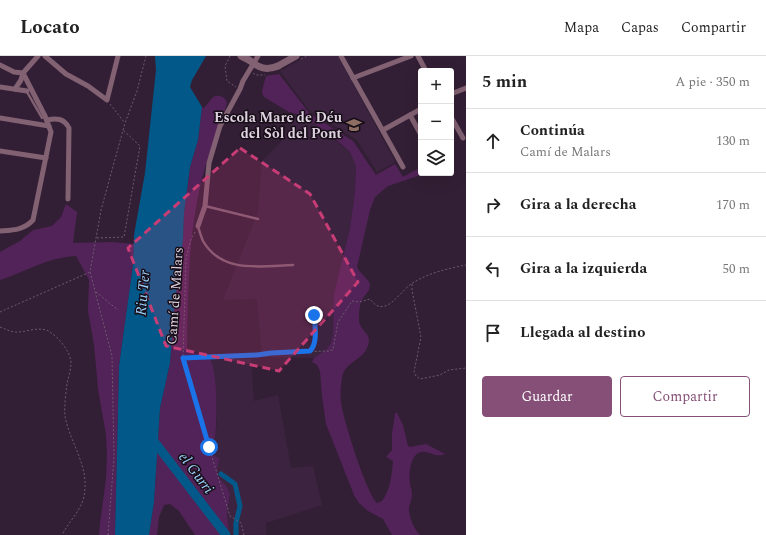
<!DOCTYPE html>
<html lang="es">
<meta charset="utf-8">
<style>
:root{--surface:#fff;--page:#f2f2f2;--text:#222;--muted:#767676;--line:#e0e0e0;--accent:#854f77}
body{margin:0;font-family:Spectral,serif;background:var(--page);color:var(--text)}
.controls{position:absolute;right:12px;top:12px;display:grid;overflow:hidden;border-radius:4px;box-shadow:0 4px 16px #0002}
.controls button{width:36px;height:36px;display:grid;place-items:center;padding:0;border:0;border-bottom:1px solid var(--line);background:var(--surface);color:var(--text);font:20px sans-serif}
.stop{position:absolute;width:12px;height:12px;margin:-9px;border:3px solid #1a73e8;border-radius:50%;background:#fff}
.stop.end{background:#1a73e8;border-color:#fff;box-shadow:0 1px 4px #0008}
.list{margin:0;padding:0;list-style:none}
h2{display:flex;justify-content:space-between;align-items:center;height:52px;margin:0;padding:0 16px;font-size:17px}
h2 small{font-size:13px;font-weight:400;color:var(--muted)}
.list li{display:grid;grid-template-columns:26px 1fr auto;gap:12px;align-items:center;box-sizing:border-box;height:64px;padding:0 16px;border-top:1px solid var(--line)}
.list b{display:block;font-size:15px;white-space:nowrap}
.list p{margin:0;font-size:13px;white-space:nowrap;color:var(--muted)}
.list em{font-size:13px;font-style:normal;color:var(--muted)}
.actions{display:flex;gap:8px;padding:12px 16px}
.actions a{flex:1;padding:9px 0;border:1px solid var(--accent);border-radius:4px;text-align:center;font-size:14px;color:var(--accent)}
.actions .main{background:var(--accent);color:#fff}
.icon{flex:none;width:22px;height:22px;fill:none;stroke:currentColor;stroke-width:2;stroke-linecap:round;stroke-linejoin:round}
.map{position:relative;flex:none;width:466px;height:479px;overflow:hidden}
header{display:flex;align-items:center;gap:24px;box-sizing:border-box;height:56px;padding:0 20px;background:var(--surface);border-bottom:1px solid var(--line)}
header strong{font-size:19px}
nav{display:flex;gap:22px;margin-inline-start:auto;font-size:14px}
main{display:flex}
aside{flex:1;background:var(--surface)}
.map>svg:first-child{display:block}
.built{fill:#3c2440}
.green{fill:#522358}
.water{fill:#025989}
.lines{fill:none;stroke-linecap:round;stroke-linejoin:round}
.canal{stroke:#025989;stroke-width:5}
.river{stroke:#025989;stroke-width:9}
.path{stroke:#6c5a6e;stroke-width:1;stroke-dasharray:2 2;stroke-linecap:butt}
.service{stroke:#816172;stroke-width:2.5}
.minor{stroke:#816172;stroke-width:5}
.tertiary{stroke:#816172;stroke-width:7}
.tertiary-bridge{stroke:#816172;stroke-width:7}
.route{stroke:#1a73e8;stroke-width:5}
.marked{fill:#c83d76;fill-opacity:0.2;stroke:#c83d76;stroke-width:3;stroke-dasharray:8 5;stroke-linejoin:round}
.labels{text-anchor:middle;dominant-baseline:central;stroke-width:3;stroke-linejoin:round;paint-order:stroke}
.poi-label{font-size:14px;font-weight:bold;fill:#dfd2e0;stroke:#160d17;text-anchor:end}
.street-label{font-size:14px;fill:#dfd2e0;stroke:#160d17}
.water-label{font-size:15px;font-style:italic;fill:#9dd3fe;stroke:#160d17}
</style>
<header>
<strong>Locato</strong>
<nav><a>Mapa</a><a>Capas</a><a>Compartir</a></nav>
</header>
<main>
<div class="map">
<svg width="466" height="479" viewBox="0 0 466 479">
<rect width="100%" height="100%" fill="#331f35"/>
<g class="built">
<polygon points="308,0 338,0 395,106 377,116 357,84 309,54 280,15"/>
<polygon points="297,58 308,63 350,96 356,110 355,136 350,172 334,238 333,278 330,289 325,295 314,302 262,301 257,243 223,244 258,156 262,105 281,86"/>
<polygon points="210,303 251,303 254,345 278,339 291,412 313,410 322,449 266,467 266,479 228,478 227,459 230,438 219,422 217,416 216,401 209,398 206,394 206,388 215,382 217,366 216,337"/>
</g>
<g class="green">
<path d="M279,18L310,58L353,85L376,119L395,108L403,121L421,111V117H423L418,120L388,130L375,141L370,154L357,211C360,218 367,221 370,228C370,236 365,238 362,244C359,249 359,259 359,265C360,276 374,277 367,292C363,304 344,306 342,322C341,329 340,339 341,346C343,363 366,436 377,447L382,445C390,435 392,418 393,405L386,401L392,394V378L395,357H397L403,369L408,390L410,391L426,388L445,398C434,403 428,392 418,397C409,403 409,420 410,429C411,432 412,435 412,438C412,445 408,450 409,456C411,465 414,473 420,479H392L383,463L368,455L359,447L354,439L326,368L322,340L320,315L317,309L312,306L314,302L327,293L331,287L333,278L334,238L350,172L355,136L356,110L350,96L340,87L304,60L289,56L264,41L262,37V35L266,20Z"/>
<path d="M215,40C220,39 226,41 227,47C221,72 209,95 203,119C188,176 188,234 187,292L190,297L207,298C219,310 217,365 215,382L207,388C206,398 211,398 219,402L217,416L219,422L226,430L230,438L227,459L229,479H195L179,455L170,448L164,449L159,461L157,479H149L154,446L160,352L170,307L174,255L183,183L184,157L190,111L198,84L202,51L204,52L212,42Z"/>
<path d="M66,148L77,156L73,187L112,186L134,188L133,209L119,310L115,479H99L100,467L106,423L107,399L106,379L98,333L94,289L88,255L89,224L76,200C45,202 28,215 0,224V196L20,185L33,174L52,170L61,161Z"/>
</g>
<polygon class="water" points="155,0 206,0 192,24 190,31 202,51 198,84 190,111 184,157 183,183 174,255 170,307 160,352 154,446 149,479 115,479 119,310 133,209 134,179 145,117 156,14"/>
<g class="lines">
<polyline class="canal" points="221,418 235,428 238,441 240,450 236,467 236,479"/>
<polyline class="river" points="150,380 226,479"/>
<g class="path">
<polyline points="230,0 225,10 227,25 236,31"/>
<polyline points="301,3 307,0"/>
<polyline points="253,17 256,19 265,19"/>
<polyline points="110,48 124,66"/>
<polyline points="195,176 191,183 186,202 183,302 209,391 230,460 241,467 244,479"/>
<polyline points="97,182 124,181 140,90 123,74"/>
<polyline points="412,228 412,234 421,281 414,316 416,320 420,323 440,319 449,314 466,312"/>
<polyline points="96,236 118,254"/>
<polyline points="0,256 90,216"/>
<path d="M0,271C5,273 9,275 14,276C26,277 40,269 50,276C59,282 70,295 71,306C71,313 69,320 67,327C66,337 64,350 65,360C70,388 90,410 84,440C81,455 69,465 62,479"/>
<path d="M311,295C318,286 315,270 314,259"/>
<path d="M183,302L257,299L271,297L329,295L333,294L338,266L352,245L359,246L370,243C374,248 377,252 385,250C393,248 403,234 411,228C428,217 446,213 466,209"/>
<polyline points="108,479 114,401 112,300 90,216 101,154 125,67 137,35 146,0"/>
</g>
<g class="service">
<polyline points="27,36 42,62"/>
<polyline points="205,150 258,163"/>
<path d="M198,171C200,176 201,181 203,185C222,218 261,210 293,209"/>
</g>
<g class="minor">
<polyline points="45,0 66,18 88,30 107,44 118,0"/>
<polyline points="341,0 403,111"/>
<polyline points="418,0 426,15"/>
<polyline points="0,9 14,16 23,17"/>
<polyline points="353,22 411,0"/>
<polyline points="0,31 27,35"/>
<polyline points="15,33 21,24 23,17 38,0"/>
<polyline points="451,38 466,32"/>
<polyline points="410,59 421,79"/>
<polyline points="451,61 463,82"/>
<polyline points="0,62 49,70"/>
<path d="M47,64C56,62 64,62 69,72L68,143"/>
<polyline points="383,74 421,53"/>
<polyline points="0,95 46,102"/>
<polyline points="198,170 205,150 209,107 220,70 240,33 243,25 258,0"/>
<path d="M0,175C13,174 24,174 33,164L51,76L45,60L23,17"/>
</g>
<g class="tertiary">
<polyline points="241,0 249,4"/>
<polyline points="278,10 296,0"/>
</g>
<path class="tertiary-bridge" d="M249,4C259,12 266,15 278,10"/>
</g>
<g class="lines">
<path class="route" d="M209,391L183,302L257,299L271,297L310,295C318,287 315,270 314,259"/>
</g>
<path class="marked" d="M240,92L310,138L358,226L279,315L166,290L128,192Z"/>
<defs>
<symbol id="school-bare" viewBox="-9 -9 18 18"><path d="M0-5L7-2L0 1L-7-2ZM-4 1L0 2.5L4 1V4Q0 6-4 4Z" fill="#8d6e63" stroke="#160d17" stroke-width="2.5" paint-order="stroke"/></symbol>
</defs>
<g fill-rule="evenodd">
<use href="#school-bare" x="343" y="58" width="22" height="22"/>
</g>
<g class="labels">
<g class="poi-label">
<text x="342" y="61">Escola Mare de Déu<tspan x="342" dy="16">del Sòl del Pont</tspan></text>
</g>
<g class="street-label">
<text transform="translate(175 240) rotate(-86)">Camí de Malars</text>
</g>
<g class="water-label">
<text transform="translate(143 237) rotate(-85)">Riu Ter</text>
<text transform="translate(196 417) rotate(53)">el Gurri</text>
</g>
</g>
</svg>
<div class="controls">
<button>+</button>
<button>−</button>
<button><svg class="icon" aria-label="layers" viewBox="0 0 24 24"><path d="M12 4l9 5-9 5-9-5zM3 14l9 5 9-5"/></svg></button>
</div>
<div class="stop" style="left:209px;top:391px"></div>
<div class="stop end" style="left:314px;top:259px"></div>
</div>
<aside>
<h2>5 min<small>A pie · 350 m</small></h2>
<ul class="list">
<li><svg class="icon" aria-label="ahead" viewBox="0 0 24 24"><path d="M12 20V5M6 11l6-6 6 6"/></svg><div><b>Continúa</b><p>Camí de Malars</p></div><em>130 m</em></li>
<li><svg class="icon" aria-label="right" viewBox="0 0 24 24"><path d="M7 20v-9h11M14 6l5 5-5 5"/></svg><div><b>Gira a la derecha</b></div><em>170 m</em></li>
<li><svg class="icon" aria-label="left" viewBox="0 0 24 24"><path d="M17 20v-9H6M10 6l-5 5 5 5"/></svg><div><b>Gira a la izquierda</b></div><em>50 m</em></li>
<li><svg class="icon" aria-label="arrive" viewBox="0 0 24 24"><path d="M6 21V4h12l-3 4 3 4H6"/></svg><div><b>Llegada al destino</b></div></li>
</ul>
<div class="actions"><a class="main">Guardar</a><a>Compartir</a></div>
</aside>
</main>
